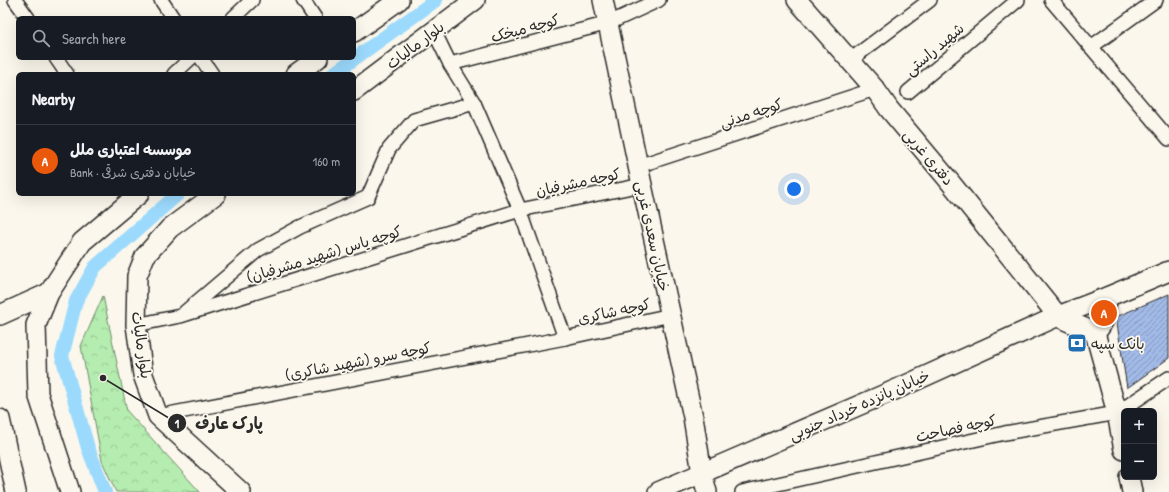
<!DOCTYPE html>
<meta charset="utf-8">
<style>
:root{--surface:#171b24;--page:#20242c;--text:#f1f3f6;--muted:#9ea1a6;--line:#363941;--accent:#ea580c}
body{margin:0;font-family:"Patrick Hand","Playpen Sans Arabic",sans-serif;background:var(--page);color:var(--text)}
.controls{position:absolute;right:12px;bottom:12px;display:grid;overflow:hidden;border-radius:6px;box-shadow:0 4px 16px #0002}
.controls button{width:36px;height:36px;display:grid;place-items:center;padding:0;border:0;border-bottom:1px solid var(--line);background:var(--surface);color:var(--text);font:20px sans-serif}
.you{position:absolute;left:794px;top:189px;width:14px;height:14px;margin:-10px;border:3px solid #fff;border-radius:50%;background:#1a73e8;box-shadow:0 0 0 6px #1a73e833}
.badge{display:grid;place-items:center;width:26px;height:26px;border-radius:50%;background:var(--accent);color:#fff;font-size:13px;font-weight:700}
.pin{position:absolute;translate:-50% -50%;border:2px solid #fff;box-shadow:0 1px 4px #0006}
.list{margin:0;padding:0;list-style:none}
h2{display:flex;justify-content:space-between;align-items:center;height:52px;margin:0;padding:0 16px;font-size:17px}
h2 small{font-size:13px;font-weight:400;color:var(--muted)}
.list li{display:grid;grid-template-columns:26px 1fr auto;gap:12px;align-items:center;box-sizing:border-box;height:72px;padding:0 16px;border-top:1px solid var(--line)}
.list b{display:block;font-size:15px;white-space:nowrap}
.list p{margin:0;font-size:13px;white-space:nowrap;color:var(--muted)}
.list em{font-size:13px;font-style:normal;color:var(--muted)}
.icon{flex:none;width:22px;height:22px;fill:none;stroke:currentColor;stroke-width:2;stroke-linecap:round;stroke-linejoin:round}
.map{position:relative;flex:none;width:1169px;height:492px;overflow:hidden}
.search{position:absolute;background:var(--surface);box-shadow:0 4px 16px #0002;left:16px;top:16px;width:340px;height:44px;display:flex;align-items:center;gap:10px;box-sizing:border-box;padding:0 14px;border-radius:6px;color:var(--muted);font-size:15px}
.panel{position:absolute;background:var(--surface);box-shadow:0 4px 16px #0002;left:16px;top:72px;width:340px;height:124px;border-radius:6px}
.map>svg:first-child{display:block}
.forest{fill:url(#forest-crowns);stroke:#708c6d}
.lines{fill:none;stroke-linecap:round;stroke-linejoin:round}
.canal{stroke:#9cdafd;stroke-width:14}
.building{fill:url(#building-hatch);stroke:#2b2b2b}
.street-casing{stroke:#2b2b2b;stroke-width:16}
.secondary-casing{stroke:#2b2b2b;stroke-width:22}
.street{stroke:#fbf7ec;stroke-width:13}
.secondary{stroke:#fbf7ec;stroke-width:19}
.labels{text-anchor:middle;dominant-baseline:central;stroke-width:3.5;stroke-linejoin:round;paint-order:stroke}
.street-label{font-size:15px;fill:#2b2b2b;stroke:#fbf7ec}
.poi-label{font-size:15px;fill:#2b2b2b;stroke:#fbf7ec;text-anchor:start}
.leader{fill:none;stroke:#2b2b2b;stroke-width:1.5}
.callout-dot{fill:#2b2b2b;stroke:#fbf7ec;stroke-width:1.5}
.mark-label{font-size:12px;text-anchor:middle;font-weight:bold;fill:#fff}
.callout-label{font-size:16px;text-anchor:middle;font-weight:bold;fill:#2b2b2b;stroke:#fbf7ec;stroke-width:3.5;stroke-linejoin:round;paint-order:stroke}
</style>
<div class="map">
<svg width="1169" height="492" viewBox="0 0 1169 492">
<defs>
<pattern id="forest-crowns" width="20" height="18" patternUnits="userSpaceOnUse"><rect width="20" height="18" fill="#b5ecaf"/><path d="M2 6a3 3 0 1 1 6 0M12 15a3 3 0 1 1 6 0" fill="none" stroke="#9ccb97"/></pattern>
<pattern id="building-hatch" width="6" height="6" patternUnits="userSpaceOnUse"><rect width="6" height="6" fill="#a2bae7"/><path d="M-1 1l2-2M0 6l6-6M5 7l2-2" fill="none" stroke="#8497bb"/></pattern>
</defs>
<rect width="100%" height="100%" fill="#fbf7ec"/>
<filter id="ink" filterUnits="userSpaceOnUse"><feTurbulence type="fractalNoise" baseFrequency=".025" numOctaves="2"/><feDisplacementMap in="SourceGraphic" scale="8" xChannelSelector="R" yChannelSelector="G"/><feConvolveMatrix kernelMatrix="1 2 1 2 8 2 1 2 1" color-interpolation-filters="sRGB"/></filter>
<g filter="url(#ink)">
<polygon class="forest" points="103,296 127,411 200,492 116,492 102,461 81,346"/>
<g class="lines">
<g class="canal">
<polyline points="333,74 436,0"/>
<polyline points="105,492 88,448 62,356 76,301 95,267 178,194"/>
</g>
</g>
<polygon class="building" points="1169,294 1169,358 1127,388 1116,317"/>
<g class="lines">
<defs>
<g id="street">
<polyline points="15,0 28,18"/>
<polyline points="161,0 173,18"/>
<polyline points="303,0 315,18"/>
<polyline points="1051,0 1169,139"/>
<polyline points="233,18 252,0"/>
<polyline points="434,31 450,64 474,103 520,210 565,338"/>
<polyline points="1091,47 1156,0"/>
<polyline points="56,58 67,74"/>
<polyline points="201,58 212,74"/>
<polyline points="849,61 930,0"/>
<polyline points="450,64 609,23 659,0"/>
<polyline points="174,74 191,58"/>
<polyline points="908,92 1018,0"/>
<polyline points="638,166 875,89"/>
<polyline points="185,312 258,250 300,227 368,197 389,149 414,120 474,103"/>
<polyline points="136,325 180,316 520,210 642,185"/>
<polyline points="158,416 565,338 671,315"/>
<polyline points="742,492 1005,433 1117,413 1169,378"/>
</g>
<g id="secondary">
<polyline points="603,0 642,185 693,417 702,473 707,492"/>
<path d="M797,0L875,89L889,109L946,177L1058,316C1070,324 1083,326 1095,333"/>
<polyline points="354,32 399,0"/>
<polyline points="296,74 318,58"/>
<polyline points="354,91 475,0"/>
<polyline points="216,194 170,228 145,256 137,276 136,325 143,375 158,416 241,492"/>
<path d="M1107,297C1106,311 1105,324 1095,333L1117,413L1124,450"/>
<polyline points="0,315 49,293"/>
<polyline points="0,419 16,492"/>
<polyline points="1129,477 1132,492"/>
<polyline points="70,492 38,394 36,325 49,293 82,242 139,194"/>
<polyline points="658,492 897,389 1058,316 1107,297 1169,271"/>
</g>
</defs>
<use href="#street" class="street-casing"/>
<use href="#secondary" class="secondary-casing"/>
<use href="#street" class="street"/>
<use href="#secondary" class="secondary"/>
</g>
</g>
<defs>
<symbol id="bank-square" viewBox="-11 -11 22 22"><rect x="-9" y="-9" width="18" height="18" rx="4" fill="#1f6fb2" stroke="#fbf7ec"/><path d="M-6-4H6V4H-6ZM0-2.3a2.3 2.3 0 1 0 0 4.6a2.3 2.3 0 1 0 0-4.6Z" fill="#fff"/></symbol>
</defs>
<g fill-rule="evenodd">
<use href="#bank-square" x="1066" y="332" width="22" height="22"/>
</g>
<g class="labels">
<g class="street-label">
<text transform="translate(525 28) rotate(-15)">کوچه میخک</text>
<text transform="translate(415 45) rotate(-37)">بلوار مالیات</text>
<text transform="translate(934 49) rotate(-40)">شهید راستی</text>
<text transform="translate(751 113) rotate(-18)">کوچه مدنی</text>
<text transform="translate(929 157) rotate(50)">دفتری غربی</text>
<text transform="translate(578 182) rotate(-12)">کوچه مشرفیان</text>
<text transform="translate(653 236) rotate(78)">خیابان سعدی غربی</text>
<text transform="translate(324 254) rotate(-17)">کوچه یاس (شهید مشرفیان)</text>
<text transform="translate(614 311) rotate(-12)">کوچه شاکری</text>
<text transform="translate(142 345) rotate(82)">بلوار مالیات</text>
<text transform="translate(358 361) rotate(-11)">کوچه سرو (شهید شاکری)</text>
<text transform="translate(859 405) rotate(-24)">خیابان پانزده خرداد جنوبی</text>
<text transform="translate(956 428) rotate(-12)">کوچه فصاحت</text>
</g>
<g class="poi-label">
<text x="1091" y="343">بانک سپه</text>
</g>
</g>
<path class="leader" d="M103 378L177 423"/>
<g class="callout-dot">
<circle cx="103" cy="378" r="4"/>
<circle cx="177" cy="423" r="10"/>
</g>
<g class="mark-label">
<text x="177" y="428">1</text>
</g>
<g class="callout-label">
<text x="229" y="429">پارک عارف</text>
</g>
</svg>
<div class="controls">
<button>+</button>
<button>−</button>
</div>
<div class="you"></div>
<div class="pin badge" style="left:1104px;top:313px">A</div>
<div class="search"><svg class="icon" aria-label="search" viewBox="0 0 24 24"><circle cx="10" cy="10" r="6"/><path d="M15 15l6 6"/></svg>Search here</div>
<section class="panel">
<h2>Nearby<small></small></h2>
<ul class="list">
<li><span class="badge">A</span><div><b>موسسه اعتباری ملل</b><p>Bank · خیابان دفتری شرقی</p></div><em>160 m</em></li>
</ul>
</section>
</div>
